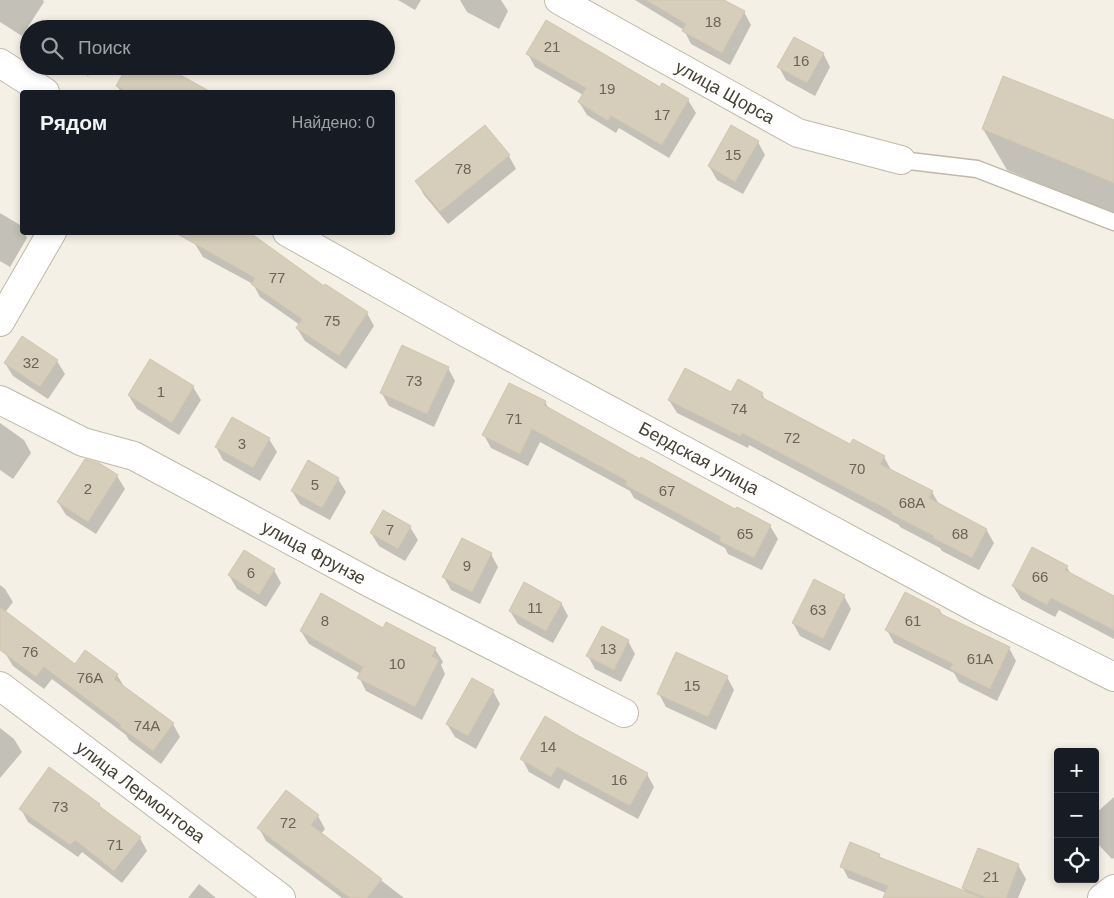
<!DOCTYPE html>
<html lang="ru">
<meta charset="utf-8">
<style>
:root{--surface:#171b24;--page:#242831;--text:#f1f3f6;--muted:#9ea1a6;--line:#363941}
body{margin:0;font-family:Arial,sans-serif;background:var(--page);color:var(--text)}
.controls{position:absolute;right:15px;bottom:15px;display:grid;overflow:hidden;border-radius:5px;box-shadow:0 2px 8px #0003}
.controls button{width:45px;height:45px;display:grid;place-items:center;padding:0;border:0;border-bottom:1px solid var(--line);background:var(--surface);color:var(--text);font:25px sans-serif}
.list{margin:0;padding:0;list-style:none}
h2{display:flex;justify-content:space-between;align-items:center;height:65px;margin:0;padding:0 20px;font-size:21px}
h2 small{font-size:16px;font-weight:400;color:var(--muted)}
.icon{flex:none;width:28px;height:28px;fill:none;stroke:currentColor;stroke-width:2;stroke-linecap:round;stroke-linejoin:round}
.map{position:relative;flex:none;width:1114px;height:898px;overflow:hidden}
.search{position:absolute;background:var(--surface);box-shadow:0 2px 8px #0003;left:20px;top:20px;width:375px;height:55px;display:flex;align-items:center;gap:12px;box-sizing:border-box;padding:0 18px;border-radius:28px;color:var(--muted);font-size:19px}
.panel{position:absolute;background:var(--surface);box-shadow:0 2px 8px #0003;left:20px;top:90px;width:375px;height:145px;border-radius:5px}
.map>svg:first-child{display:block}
.shadow{fill:#0003}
.building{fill:#d6cdba;stroke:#d1c5ad}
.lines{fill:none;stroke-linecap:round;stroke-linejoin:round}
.lane-casing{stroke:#c0b9a7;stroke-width:19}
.street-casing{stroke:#c0b9a7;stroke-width:30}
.lane{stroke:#fff;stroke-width:16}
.street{stroke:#fff;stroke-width:28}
.labels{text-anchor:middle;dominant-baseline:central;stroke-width:4.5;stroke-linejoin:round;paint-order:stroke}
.number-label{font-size:15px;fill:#6b6456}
.street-label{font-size:18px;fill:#474134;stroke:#fff}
</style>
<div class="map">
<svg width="1114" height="898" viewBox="0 0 1114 898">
<rect width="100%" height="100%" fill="#f4f0e5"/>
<g class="shadow">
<polygon points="0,0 43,0 44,2 22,36 0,22"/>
<polygon points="398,0 421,0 415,10"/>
<polygon points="460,0 501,0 508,11 499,29 467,12"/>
<polygon points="635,0 722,0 744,12 751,25 730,65 691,44 684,30"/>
<polygon points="71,20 85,29 66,29"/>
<polygon points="823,53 830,67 815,96 786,80 779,67"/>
<polygon points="528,54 660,89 688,100 696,113 669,158 619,128 616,133 587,115 579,102 583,95 535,67"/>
<polygon points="71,66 94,66 88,76"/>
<polygon points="128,66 166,66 168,70 209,92 121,92 117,86"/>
<polygon points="1114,122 1114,214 1007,170 983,129"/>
<polygon points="485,127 509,156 516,169 448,224 424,195 417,182"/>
<polygon points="758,142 765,155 743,194 717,180 709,166"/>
<polygon points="0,213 20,225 22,232 24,232 27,238 10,267 0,261"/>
<polygon points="195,244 325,287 367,313 374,326 346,369 305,341 297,328 300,325 260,297 253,284 203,257"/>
<polygon points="57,361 65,374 48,399 13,376 5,363"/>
<polygon points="151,361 193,387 201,400 179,435 137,409 129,396"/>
<polygon points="448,368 455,381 434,427 389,406 381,392"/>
<polygon points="731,394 762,394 766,401 850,446 884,457 891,470 932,492 939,504 986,529 994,543 979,570 942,551 940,548 900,527 899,525 749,445 748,448 677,413 669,400"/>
<polygon points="545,402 549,409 640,460 736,511 770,526 778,539 762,570 728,554 725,548 634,498 630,491 540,442 528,466 491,448 484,435"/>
<polygon points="0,423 24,440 31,453 13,479 0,470"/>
<polygon points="269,439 277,452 260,481 223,460 216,447"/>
<polygon points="99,464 117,476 125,489 96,534 66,515 58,502"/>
<polygon points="338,479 346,492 330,520 300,504 292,491"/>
<polygon points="410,527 418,540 405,561 379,546 371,533"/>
<polygon points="491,554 498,567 480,604 451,590 444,577"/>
<polygon points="1067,567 1071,575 1114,598 1114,639 1059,610 1055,617 1021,599 1013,586"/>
<polygon points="274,570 281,583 266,607 237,589 229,575"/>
<polygon points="0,585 5,589 13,602 0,619"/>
<polygon points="844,596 851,609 830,651 800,636 793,623"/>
<polygon points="561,603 568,616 553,643 518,624 510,611"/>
<polygon points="940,611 943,616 1009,648 1016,661 997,701 959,682 954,673 894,643 887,630"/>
<polygon points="383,630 435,649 443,662 441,665 445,674 422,720 366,691 359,677 361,674 309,644 301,631"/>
<polygon points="628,641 635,654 621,682 595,669 588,656"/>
<polygon points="5,653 117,675 125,688 173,724 180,737 161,764 129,740 126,735 52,679 44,689 13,666"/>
<polygon points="727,677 734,690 716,730 666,707 659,694"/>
<polygon points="493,691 500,704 476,749 455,737 447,724"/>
<polygon points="0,728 14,739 22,752 0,778"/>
<polygon points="522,759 647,774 654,787 638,819 564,779 559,789 529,772"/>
<polygon points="1114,797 1114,858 1112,859 1095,841 1095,814"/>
<polygon points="99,805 102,809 140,838 147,851 122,883 82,852 78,857 28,822 21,809"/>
<polygon points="318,816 325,829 321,834 404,898 342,898 266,841 259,828"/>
<polygon points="979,850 1018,865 1026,879 1018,898 969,898 963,888"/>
<polygon points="879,855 881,859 954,898 885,898 886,893 848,878 842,866"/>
<polygon points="199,884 216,898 188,898"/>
</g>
<g class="building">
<polygon points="646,0 724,0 745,11 722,53 682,31 686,24"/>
<polygon points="546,20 660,87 662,83 689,99 662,145 611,116 608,121 578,102 586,88 526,54"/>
<polygon points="794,37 824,53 807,83 777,67"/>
<polygon points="127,66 164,66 211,92 128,92 116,86"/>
<polygon points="1003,76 1114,120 1114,183 982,129"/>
<polygon points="485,125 510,155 440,212 415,181"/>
<polygon points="731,125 759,141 735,182 708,166"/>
<polygon points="174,232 249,232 324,286 325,284 368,312 339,356 296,328 302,319 251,284 255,278"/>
<polygon points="22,336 58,360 40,387 4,363"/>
<polygon points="402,345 449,367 427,414 380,393"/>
<polygon points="150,359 194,386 172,423 128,395"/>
<polygon points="685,368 731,392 738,379 763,393 761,397 850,444 853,439 885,456 880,464 933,491 929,498 987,529 972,558 933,538 934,536 891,514 892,512 742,433 740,436 668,400"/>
<polygon points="509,383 546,401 544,405 640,459 641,457 735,509 737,507 771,525 754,558 719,541 721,537 625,485 627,481 532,429 520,454 482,435"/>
<polygon points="232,417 270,438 253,468 215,447"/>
<polygon points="85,459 99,463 118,475 88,522 57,502"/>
<polygon points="308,460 339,478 322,508 291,491"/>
<polygon points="383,510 411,526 398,549 370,533"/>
<polygon points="462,538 492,553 472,592 442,577"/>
<polygon points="1032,547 1068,566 1065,570 1114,596 1114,630 1051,598 1047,605 1012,586"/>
<polygon points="244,550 275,569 259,595 228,575"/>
<polygon points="814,579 845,595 823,639 792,623"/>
<polygon points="524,582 562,603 546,631 509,611"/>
<polygon points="905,592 940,610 939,613 1010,647 990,689 950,669 953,664 885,630"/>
<polygon points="321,593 383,628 386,622 436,648 432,656 439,660 415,707 357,678 363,667 300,631"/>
<polygon points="0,607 75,664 85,650 118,674 114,679 174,723 153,751 120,727 121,725 44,667 36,677 0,650"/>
<polygon points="602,626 629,640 614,670 586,656"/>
<polygon points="676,652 728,676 708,717 657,694"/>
<polygon points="472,678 494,690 468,736 446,724"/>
<polygon points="545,716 575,734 648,773 630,806 557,767 551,777 520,759"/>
<polygon points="49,767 100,804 99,806 141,837 114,871 75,840 70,845 19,809"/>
<polygon points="286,790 319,815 311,825 382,879 367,898 350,898 257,828"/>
<polygon points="850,842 880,854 879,857 980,897 979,898 883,898 888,886 840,867"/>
<polygon points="978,848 1019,864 1006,898 986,898 962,888"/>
</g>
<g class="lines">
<defs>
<polyline id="lane" points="901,160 977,169 1114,222"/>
<g id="street">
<path id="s1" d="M559,0L798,133L901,160"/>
<polyline points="0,63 45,92"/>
<path id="s2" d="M287,232L463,331L978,609L1114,677"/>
<polyline points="0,322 52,232"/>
<path id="s3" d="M0,400L83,442L134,456L372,584L624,713"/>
<path id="s4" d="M0,686L281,898"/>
<polyline points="1102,898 1114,889"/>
</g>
</defs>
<use href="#lane" class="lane-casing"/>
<use href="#street" class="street-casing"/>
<use href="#lane" class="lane"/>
<use href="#street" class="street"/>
</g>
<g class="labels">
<g class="number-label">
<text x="713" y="21">18</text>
<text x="552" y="46">21</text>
<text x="801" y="60">16</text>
<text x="607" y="88">19</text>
<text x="662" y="114">17</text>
<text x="733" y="154">15</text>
<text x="463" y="168">78</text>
<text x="277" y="277">77</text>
<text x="332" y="320">75</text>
<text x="31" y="362">32</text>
<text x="414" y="380">73</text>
<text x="161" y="391">1</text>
<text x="739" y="408">74</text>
<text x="514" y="418">71</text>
<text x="792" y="437">72</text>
<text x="242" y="443">3</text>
<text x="857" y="468">70</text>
<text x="315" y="484">5</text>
<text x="88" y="488">2</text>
<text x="667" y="490">67</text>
<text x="912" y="502">68А</text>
<text x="390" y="529">7</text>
<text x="745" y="533">65</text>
<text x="960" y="533">68</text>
<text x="467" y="565">9</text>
<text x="251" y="572">6</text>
<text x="1040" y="576">66</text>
<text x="535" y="607">11</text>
<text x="818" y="609">63</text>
<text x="325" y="620">8</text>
<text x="913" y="620">61</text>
<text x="608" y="648">13</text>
<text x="30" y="651">76</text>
<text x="980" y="658">61А</text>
<text x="397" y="663">10</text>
<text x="90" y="677">76А</text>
<text x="692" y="685">15</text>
<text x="147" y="725">74А</text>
<text x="548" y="746">14</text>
<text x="619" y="779">16</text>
<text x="60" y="806">73</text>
<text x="288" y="822">72</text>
<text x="115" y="844">71</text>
<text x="991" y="876">21</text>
</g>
<g class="street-label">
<text stroke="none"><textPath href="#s1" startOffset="190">улица Щорса</textPath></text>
<text stroke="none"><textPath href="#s2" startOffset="470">Бердская улица</textPath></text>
<text stroke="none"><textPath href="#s3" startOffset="350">улица Фрунзе</textPath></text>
<text stroke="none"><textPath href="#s4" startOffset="176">улица Лермонтова</textPath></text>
</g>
</g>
</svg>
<div class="controls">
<button>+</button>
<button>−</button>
<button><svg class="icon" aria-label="locate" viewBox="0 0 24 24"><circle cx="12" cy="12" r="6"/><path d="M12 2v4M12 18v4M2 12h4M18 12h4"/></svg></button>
</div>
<div class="search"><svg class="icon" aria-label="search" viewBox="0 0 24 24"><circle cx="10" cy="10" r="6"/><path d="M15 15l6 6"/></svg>Поиск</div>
<section class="panel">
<h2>Рядом<small>Найдено: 0</small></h2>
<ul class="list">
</ul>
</section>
</div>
